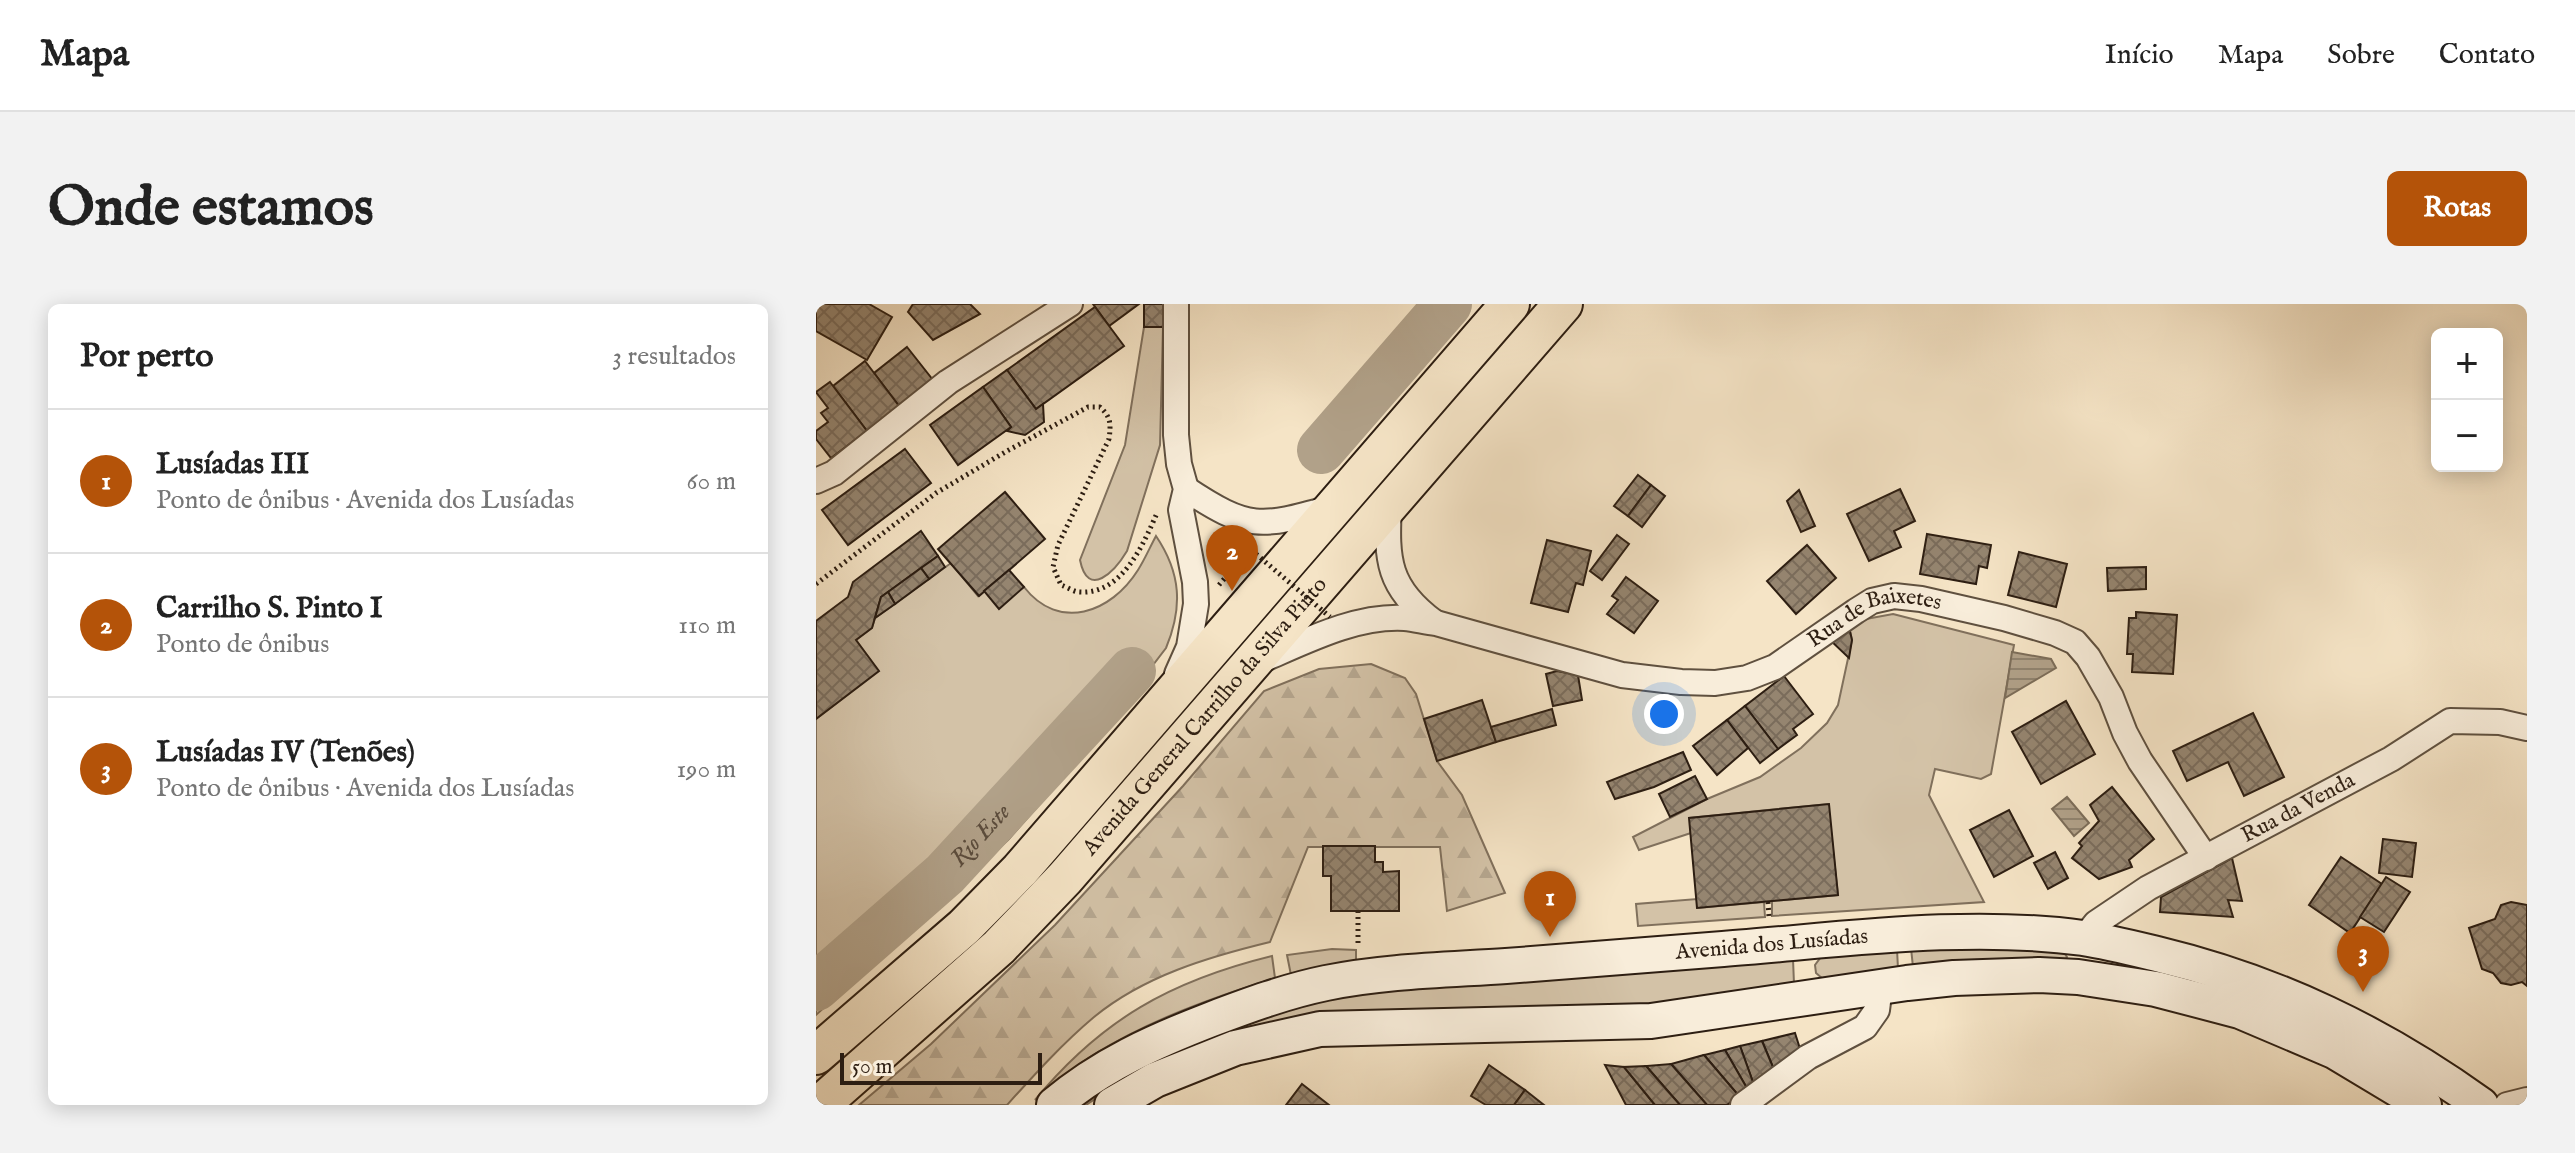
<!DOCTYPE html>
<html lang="pt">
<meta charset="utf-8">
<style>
:root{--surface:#fff;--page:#f2f2f2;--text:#222;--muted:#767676;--line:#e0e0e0;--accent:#b45309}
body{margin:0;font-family:"IM FELL English",serif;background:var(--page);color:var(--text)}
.controls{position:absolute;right:24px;top:24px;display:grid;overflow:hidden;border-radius:12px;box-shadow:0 4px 20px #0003}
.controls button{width:72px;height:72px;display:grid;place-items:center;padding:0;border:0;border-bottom:2px solid var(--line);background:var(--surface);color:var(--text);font:40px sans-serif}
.scale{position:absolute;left:24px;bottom:20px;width:202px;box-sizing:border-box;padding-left:8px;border:4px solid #2d1e12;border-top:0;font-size:22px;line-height:28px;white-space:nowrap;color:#2d1e12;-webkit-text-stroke:6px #f8edda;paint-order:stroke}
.you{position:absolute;left:848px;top:410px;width:28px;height:28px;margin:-20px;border:6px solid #fff;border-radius:50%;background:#1a73e8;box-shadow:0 0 0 12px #1a73e833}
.badge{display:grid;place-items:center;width:52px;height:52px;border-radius:50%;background:var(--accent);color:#fff;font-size:26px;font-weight:700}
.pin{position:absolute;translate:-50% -66px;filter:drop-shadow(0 2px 4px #0008)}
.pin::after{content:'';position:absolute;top:42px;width:28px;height:24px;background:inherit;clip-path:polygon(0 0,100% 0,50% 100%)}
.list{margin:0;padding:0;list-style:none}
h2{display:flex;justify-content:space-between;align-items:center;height:104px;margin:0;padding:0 32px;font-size:34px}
h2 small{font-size:26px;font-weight:400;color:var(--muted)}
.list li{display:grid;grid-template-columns:52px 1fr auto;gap:24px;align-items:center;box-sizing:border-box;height:144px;padding:0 32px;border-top:2px solid var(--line)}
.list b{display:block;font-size:30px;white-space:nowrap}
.list p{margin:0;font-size:26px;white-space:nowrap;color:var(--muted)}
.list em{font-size:26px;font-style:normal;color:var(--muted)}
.map{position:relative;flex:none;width:1711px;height:801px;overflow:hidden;border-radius:12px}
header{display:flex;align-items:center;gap:48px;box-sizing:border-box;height:112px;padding:0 40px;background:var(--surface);border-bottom:2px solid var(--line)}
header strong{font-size:38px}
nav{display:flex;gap:44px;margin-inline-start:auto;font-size:28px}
.intro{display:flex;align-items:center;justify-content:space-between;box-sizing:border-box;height:192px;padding:0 48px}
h1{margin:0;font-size:56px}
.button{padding:20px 36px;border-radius:12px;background:var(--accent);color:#fff;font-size:28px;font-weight:700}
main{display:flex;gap:48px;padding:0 48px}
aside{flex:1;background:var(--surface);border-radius:12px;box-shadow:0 4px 20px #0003}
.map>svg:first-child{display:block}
.grass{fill:#d3c2a7;stroke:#80705c;stroke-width:2}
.forest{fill:url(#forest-firs);stroke:#80705c;stroke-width:2}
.water{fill:url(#water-rules);stroke:#7c6d59;stroke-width:2}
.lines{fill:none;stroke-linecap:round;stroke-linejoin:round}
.river{stroke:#b1a189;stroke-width:48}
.building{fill:url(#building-cross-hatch);stroke:#2d1e12;stroke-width:2}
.minor-casing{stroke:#5f503f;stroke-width:28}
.secondary-casing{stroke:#2d1e12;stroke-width:38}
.primary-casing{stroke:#2d1e12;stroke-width:42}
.path{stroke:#2d1e12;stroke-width:5;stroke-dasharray:2 4;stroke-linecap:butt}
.minor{stroke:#f8edda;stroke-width:24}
.secondary{stroke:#f8edda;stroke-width:34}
.primary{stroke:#f5e4c6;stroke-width:38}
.path-bridge{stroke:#2d1e12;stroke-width:5;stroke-dasharray:2 4;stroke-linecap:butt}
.labels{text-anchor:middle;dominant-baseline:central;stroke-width:7;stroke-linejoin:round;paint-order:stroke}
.street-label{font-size:22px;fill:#2d1e12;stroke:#f8edda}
.water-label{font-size:24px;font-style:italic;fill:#5b4c3c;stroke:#f8edda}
</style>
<header>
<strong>Mapa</strong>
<nav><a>Início</a><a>Mapa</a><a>Sobre</a><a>Contato</a></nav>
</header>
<div class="intro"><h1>Onde estamos</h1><a class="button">Rotas</a></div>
<main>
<aside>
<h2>Por perto<small>3 resultados</small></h2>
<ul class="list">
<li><span class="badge">1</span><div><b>Lusíadas III</b><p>Ponto de ônibus · Avenida dos Lusíadas</p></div><em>60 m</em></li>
<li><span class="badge">2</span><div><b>Carrilho S. Pinto I</b><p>Ponto de ônibus</p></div><em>110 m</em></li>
<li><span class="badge">3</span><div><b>Lusíadas IV (Tenões)</b><p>Ponto de ônibus · Avenida dos Lusíadas</p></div><em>190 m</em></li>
</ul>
</aside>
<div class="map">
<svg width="1711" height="801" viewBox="0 0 1711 801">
<defs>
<pattern id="forest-firs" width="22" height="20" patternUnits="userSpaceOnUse" patternTransform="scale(2)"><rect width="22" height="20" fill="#d3c2a7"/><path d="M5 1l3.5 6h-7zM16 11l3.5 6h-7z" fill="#b5a68f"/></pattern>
<pattern id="water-rules" width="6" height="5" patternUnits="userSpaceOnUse" patternTransform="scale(2)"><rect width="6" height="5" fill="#b1a189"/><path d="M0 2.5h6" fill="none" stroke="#90836f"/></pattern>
<pattern id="building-cross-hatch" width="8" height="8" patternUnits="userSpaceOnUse" patternTransform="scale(2)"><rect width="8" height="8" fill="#958570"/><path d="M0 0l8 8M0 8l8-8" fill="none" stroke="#7a6c5b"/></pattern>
</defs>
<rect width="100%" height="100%" fill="#f5e4c6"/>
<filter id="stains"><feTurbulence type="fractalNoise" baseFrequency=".0025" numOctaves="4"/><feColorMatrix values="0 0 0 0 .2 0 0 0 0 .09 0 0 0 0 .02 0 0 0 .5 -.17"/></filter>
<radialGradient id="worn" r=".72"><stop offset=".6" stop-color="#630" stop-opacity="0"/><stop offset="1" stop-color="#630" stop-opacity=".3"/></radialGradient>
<g class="grass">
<path d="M328,23H347L344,141L311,247C299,267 272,296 264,256L309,141Z"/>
<path d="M340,232C365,269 367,303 350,344L275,442L192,536L0,711V415L62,367L40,336L56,324L59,314L135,259L162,292L168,287L208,283C243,328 295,309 322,266C329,255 334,243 340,232Z"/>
<polygon points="1077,310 1198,341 1175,470 1165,475 1119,465 1113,491 1168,598 956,612 956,597 1022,591 1012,500 874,514 875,529 823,546 817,533 891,495 944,473 985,444 1011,419 1022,401 1036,336 1033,323 1050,315"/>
<polygon points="881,595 882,604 948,598 949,613 822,622 820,600"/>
<polygon points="1095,644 1177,644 1247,647 1251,653 1249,656 1147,656 1097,663"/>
<polygon points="516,645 540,646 540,659 475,671 471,651"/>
<polygon points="1081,645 1082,665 1007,675 1000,669 999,661 1005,653"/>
<path d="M456,652L459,674C395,694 334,716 277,751C256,764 238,781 219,796C285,716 354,677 456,652Z"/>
<polygon points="977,655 978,680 852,699 630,707 288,789 270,801 262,801 311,767 463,706 545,687"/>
</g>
<path class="forest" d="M555,360L589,374L600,390L621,457L646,491L689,589L631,607L624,543H492L454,638C392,653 328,672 278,713C246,740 219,770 191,801H43L115,740L239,621L367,482L448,387L503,365Z"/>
<g class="water">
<polygon points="1196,348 1235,355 1240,364 1189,394"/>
<polygon points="1251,493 1273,519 1258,532 1236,505"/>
</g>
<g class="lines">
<g class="river">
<polyline points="505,146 632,0"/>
<path id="s1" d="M0,683L129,570L316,367"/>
</g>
</g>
<g class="building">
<polygon points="0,0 53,0 76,13 51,56 0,27"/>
<polygon points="97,0 154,0 164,10 117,36 92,8"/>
<polygon points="277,0 323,0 293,22"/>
<rect x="328" y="0" width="19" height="23"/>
<polygon points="279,3 308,42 220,105 191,66"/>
<polygon points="91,43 117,76 83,102 58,69"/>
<polygon points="49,57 83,102 51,127 17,82"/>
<polygon points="191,66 220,105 227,100 228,118 209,131 191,127 195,123 167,83"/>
<polygon points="14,78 51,127 15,154 0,135 0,127 12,118 5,109 12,104 0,88"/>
<polygon points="167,83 195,123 142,161 114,121"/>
<polygon points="89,145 115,179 32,241 6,206"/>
<polygon points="822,171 835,181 812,212 798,202"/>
<polygon points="835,181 849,192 826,223 812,212"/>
<polygon points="1084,185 1099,217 1078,227 1085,243 1053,257 1031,210"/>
<polygon points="983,186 999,222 985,228 971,197"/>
<polygon points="189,188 229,235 163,292 122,245"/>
<polygon points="105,227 122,252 65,293 56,324 40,336 63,367 0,415 0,317 32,293 37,278"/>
<polygon points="1111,230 1175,241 1171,264 1163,262 1160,280 1104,270"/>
<polygon points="801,231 813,240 786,276 774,267"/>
<polygon points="731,236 775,247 767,281 760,279 752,308 715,299"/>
<polygon points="991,241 1020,274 980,310 951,277"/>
<polygon points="1203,248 1251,260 1240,303 1192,291"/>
<polygon points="122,252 129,263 113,275 105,264"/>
<polygon points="1330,263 1330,285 1292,287 1291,264"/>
<polygon points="105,264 113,275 79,300 72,288"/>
<polygon points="193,266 208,283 183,305 168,287"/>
<polygon points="810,273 842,297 818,329 791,310 802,296 796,292"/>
<polygon points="72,288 79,300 59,314 65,293"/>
<polygon points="1320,308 1361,311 1357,370 1316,368 1317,350 1311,350 1313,314 1320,314"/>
<polygon points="1033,323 1036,336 1033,354 1014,336"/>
<polygon points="741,367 762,371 766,396 737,402 730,370"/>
<polygon points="968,372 997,410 977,425 981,431 962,445 929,402"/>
<polygon points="666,396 680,438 621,457 608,415"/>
<polygon points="1250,397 1279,450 1225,480 1196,428"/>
<polygon points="929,402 962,445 944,459 911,416"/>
<polygon points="736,405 740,421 680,438 675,423"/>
<polygon points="1437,409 1468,473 1428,492 1412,458 1371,477 1357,447"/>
<polygon points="911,416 932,444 901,471 877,442"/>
<polygon points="867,448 875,466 838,483 799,495 791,478"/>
<polygon points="879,472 891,495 854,513 843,490"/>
<polygon points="1296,483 1338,535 1313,556 1316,563 1283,575 1256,554 1266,542 1263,539 1283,517 1274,501"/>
<polygon points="1013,500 1022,591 881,604 873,514"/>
<polygon points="1193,506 1217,552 1178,573 1154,526"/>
<polygon points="1567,535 1600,539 1596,573 1563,569"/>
<polygon points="507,542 559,542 559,558 567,558 567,568 583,567 583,607 515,607 515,572 507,572"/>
<polygon points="1239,548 1252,574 1232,585 1218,559"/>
<polygon points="1525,553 1566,580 1534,629 1493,601"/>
<polygon points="1416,554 1426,597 1412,596 1417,613 1344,608 1345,593"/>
<polygon points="1570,573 1594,588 1568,628 1544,613"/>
<polygon points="1695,598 1711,601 1711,682 1706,678 1695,681 1685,679 1677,669 1666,665 1653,624 1679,615 1685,601"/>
<polygon points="979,729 986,751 959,768 946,737"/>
<polygon points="946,737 959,768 938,781 924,742"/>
<polygon points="924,742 938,781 932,786 909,746"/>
<polygon points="909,746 932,786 923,792 888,751"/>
<polygon points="888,751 923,792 911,801 891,801 855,760"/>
<polygon points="855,760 891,801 864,801 830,762"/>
<polygon points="673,761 709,786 698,801 670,801 655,792"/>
<polygon points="789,761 808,763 839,801 810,801"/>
<polygon points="830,762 864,801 839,801 808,763"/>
<polygon points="486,780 513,801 470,801"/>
<polygon points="709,786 728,801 698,801"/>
</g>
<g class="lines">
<defs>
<g id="minor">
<polyline points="360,0 360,131 363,160 370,185 365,206 379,278 380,300 373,343 361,370"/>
<polyline points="0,177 18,169 132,78 254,0"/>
<path d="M370,185C432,226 444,224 514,204"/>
<path d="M573,202C570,256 572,284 618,318"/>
<path id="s2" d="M446,356C490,337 540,311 589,314C599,315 610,318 620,319L806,371L865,378L899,379L931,374L959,363L1040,307L1056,297L1078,292L1105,295L1188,314L1239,329L1259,338L1272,353L1295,393L1309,429L1324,457L1390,554"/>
<path id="s3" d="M1268,634L1280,619L1332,584L1575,455L1634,417L1684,418L1711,424"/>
<polyline points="927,801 992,753 1049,723 1061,706 1064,682"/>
<polyline points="1691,801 1711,796"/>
</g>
<g id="secondary">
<path id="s4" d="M238,801C285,761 339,737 396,715C433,701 471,687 510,679C569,667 630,666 690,662C762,656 835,651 907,645C1025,636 1150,618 1267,634C1292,638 1316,644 1341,650C1461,679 1565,729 1665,801"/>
<polyline points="296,801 339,776 419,744 504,725 835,717 1091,679 1138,674 1223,671 1262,673 1340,685 1424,707 1518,747 1608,801"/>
</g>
<g id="primary">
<polyline points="0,751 148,623 204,566 694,0"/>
<path id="s5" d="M4,801L183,643L249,574L747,0"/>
</g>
</defs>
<use href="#minor" class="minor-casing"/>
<use href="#secondary" class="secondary-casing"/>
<use href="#primary" class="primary-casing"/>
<g class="path">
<path d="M0,280L120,189L191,147L272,103H284C295,113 295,120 293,135L242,241L237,263L245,281C251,283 258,288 263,288C306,291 327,241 341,209"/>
<polyline points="403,281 438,240"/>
<polyline points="952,598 953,613"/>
<polyline points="542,639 542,607"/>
</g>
<use href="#minor" class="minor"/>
<use href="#secondary" class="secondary"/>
<use href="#primary" class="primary"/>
<polyline class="path-bridge" points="440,250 514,313"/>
</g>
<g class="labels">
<g class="street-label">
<text stroke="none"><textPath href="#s2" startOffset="646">Rua de Baixetes</textPath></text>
<text stroke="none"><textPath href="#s5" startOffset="548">Avenida General Carrilho da Silva Pinto</textPath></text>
<text stroke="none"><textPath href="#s3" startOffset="252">Rua da Venda</textPath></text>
<text stroke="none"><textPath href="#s4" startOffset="748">Avenida dos Lusíadas</textPath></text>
</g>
<g class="water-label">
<text stroke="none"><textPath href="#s1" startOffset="224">Rio Este</textPath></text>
</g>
</g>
<rect width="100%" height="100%" filter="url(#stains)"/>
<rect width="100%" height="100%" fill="url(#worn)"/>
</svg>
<div class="controls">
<button>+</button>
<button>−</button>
</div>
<div class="scale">50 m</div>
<div class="you"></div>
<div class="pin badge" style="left:734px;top:633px">1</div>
<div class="pin badge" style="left:416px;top:287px">2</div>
<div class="pin badge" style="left:1547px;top:688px">3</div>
</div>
</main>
